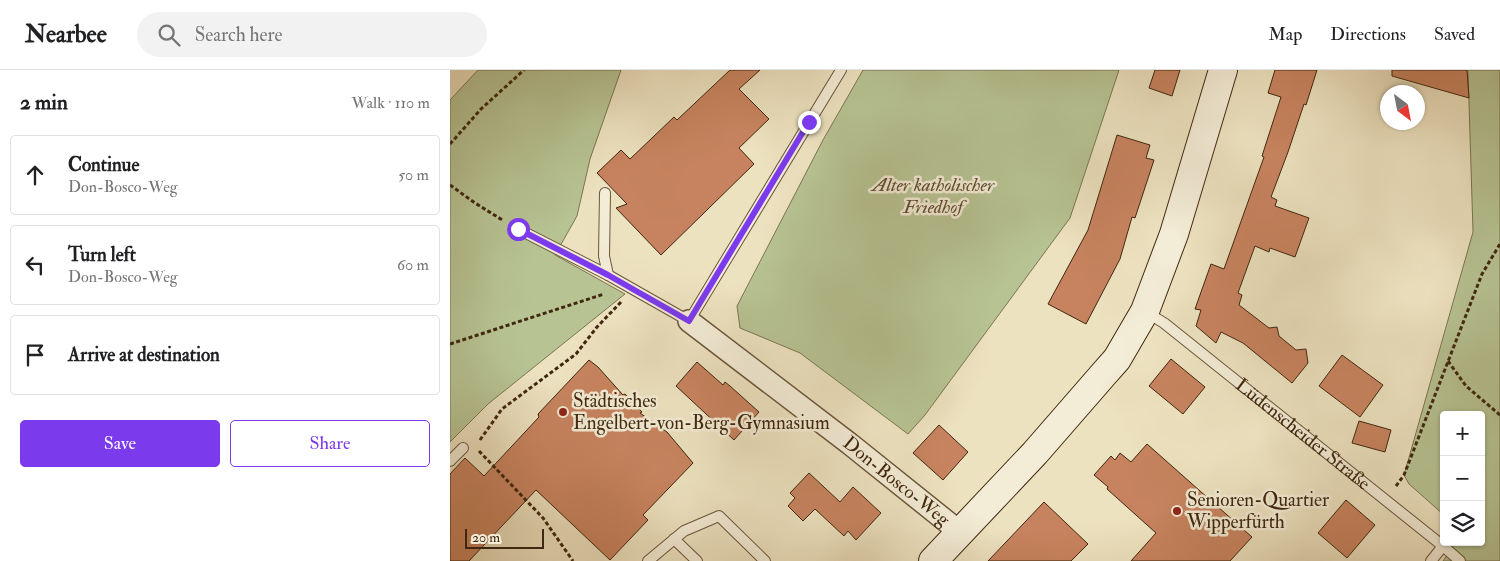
<!DOCTYPE html>
<meta charset="utf-8">
<style>
:root{--surface:#fff;--page:#f2f2f2;--text:#202124;--muted:#757577;--line:#e0e0e0;--accent:#7c3aed}
body{margin:0;font-family:"IM FELL Double Pica",serif;background:var(--page);color:var(--text)}
.controls{position:absolute;right:15px;bottom:15px;display:grid;overflow:hidden;border-radius:5px;box-shadow:0 1px 4px #0004}
.controls button{width:45px;height:45px;display:grid;place-items:center;padding:0;border:0;border-bottom:1px solid var(--line);background:var(--surface);color:var(--text);font:25px sans-serif}
.compass{position:absolute;left:930px;top:15px;width:45px;height:45px;border-radius:50%;background:var(--surface);box-shadow:0 1px 4px #0004;rotate:148deg}
.scale{position:absolute;left:15px;bottom:12px;width:79px;box-sizing:border-box;padding-left:5px;border:2px solid #40270f;border-top:0;font-size:14px;line-height:18px;white-space:nowrap;color:#40270f;-webkit-text-stroke:4px #f3ecd6;paint-order:stroke}
.stop{position:absolute;width:15px;height:15px;margin:-11px;border:4px solid #7c3aed;border-radius:50%;background:#fff}
.stop.end{background:#7c3aed;border-color:#fff;box-shadow:0 1px 5px #0008}
.list{margin:0;padding:0;list-style:none}
h2{display:flex;justify-content:space-between;align-items:center;height:65px;margin:0;padding:0 20px;font-size:21px}
h2 small{font-size:16px;font-weight:400;color:var(--muted)}
.list li{display:grid;grid-template-columns:32px 1fr auto;gap:15px;align-items:center;box-sizing:border-box;height:80px;margin:0 10px 10px;padding:0 10px;border:1px solid var(--line);border-radius:5px}
.list b{display:block;font-size:19px;white-space:nowrap}
.list p{margin:0;font-size:16px;white-space:nowrap;color:var(--muted)}
.list em{font-size:16px;font-style:normal;color:var(--muted)}
.actions{display:flex;gap:10px;padding:15px 20px}
.actions a{flex:1;padding:11px 0;border:1px solid var(--accent);border-radius:5px;text-align:center;font-size:18px;color:var(--accent)}
.actions .main{background:var(--accent);color:#fff}
.icon{flex:none;width:28px;height:28px;fill:none;stroke:currentColor;stroke-width:2;stroke-linecap:round;stroke-linejoin:round}
.map{position:relative;flex:none;width:1050px;height:491px;overflow:hidden}
header{display:flex;align-items:center;gap:30px;box-sizing:border-box;height:70px;padding:0 25px;background:var(--surface);border-bottom:1px solid var(--line)}
header strong{font-size:24px}
nav{display:flex;gap:28px;margin-inline-start:auto;font-size:18px}
.search{width:350px;height:45px;background:var(--page);display:flex;align-items:center;gap:12px;box-sizing:border-box;padding:0 18px;border-radius:28px;color:var(--muted);font-size:19px}
main{display:flex}
aside{flex:1;background:var(--surface)}
.map>svg:first-child{display:block}
.green{fill:#b7c393;stroke:#7c7551}
.building{fill:#c7835f;stroke:#40270f}
.lines{fill:none;stroke-linecap:round;stroke-linejoin:round}
.lane-casing{stroke:#6b563b;stroke-width:12}
.street-casing{stroke:#6b563b;stroke-width:24}
.secondary-casing{stroke:#40270f;stroke-width:30}
.path{stroke:#40270f;stroke-width:3;stroke-dasharray:4 2.5;stroke-linecap:butt}
.lane{stroke:#f3ecd6;stroke-width:10}
.street{stroke:#f3ecd6;stroke-width:21}
.secondary{stroke:#f3ecd6;stroke-width:28}
.route{stroke:#7c3aed;stroke-width:6}
.poi-dot{fill:#8f2418;stroke:#f3ecd6;stroke-width:2}
.labels{text-anchor:middle;dominant-baseline:central;stroke-width:5;stroke-linejoin:round;paint-order:stroke}
.park-label{font-size:19px;font-style:italic;fill:#5e4e30;stroke:#f3ecd6}
.poi-label{font-size:19px;fill:#40270f;stroke:#f3ecd6;text-anchor:start}
.street-label{font-size:19px;fill:#40270f;stroke:#f3ecd6}
</style>
<header>
<strong>Nearbee</strong>
<div class="search"><svg class="icon" aria-label="search" viewBox="0 0 24 24"><circle cx="10" cy="10" r="6"/><path d="M15 15l6 6"/></svg>Search here</div>
<nav><a>Map</a><a>Directions</a><a>Saved</a></nav>
</header>
<main>
<aside>
<h2>2 min<small>Walk · 110 m</small></h2>
<ul class="list">
<li><svg class="icon" aria-label="ahead" viewBox="0 0 24 24"><path d="M12 20V5M6 11l6-6 6 6"/></svg><div><b>Continue</b><p>Don-Bosco-Weg</p></div><em>50 m</em></li>
<li><svg class="icon" aria-label="left" viewBox="0 0 24 24"><path d="M17 20v-9H6M10 6l-5 5 5 5"/></svg><div><b>Turn left</b><p>Don-Bosco-Weg</p></div><em>60 m</em></li>
<li><svg class="icon" aria-label="arrive" viewBox="0 0 24 24"><path d="M6 21V4h12l-3 4 3 4H6"/></svg><div><b>Arrive at destination</b></div></li>
</ul>
<div class="actions"><a class="main">Save</a><a>Share</a></div>
</aside>
<div class="map">
<svg width="1050" height="491" viewBox="0 0 1050 491">
<rect width="100%" height="100%" fill="#ede2c0"/>
<filter id="stains"><feTurbulence type="fractalNoise" baseFrequency=".004" numOctaves="4"/><feColorMatrix values="0 0 0 0 .2 0 0 0 0 .09 0 0 0 0 .02 0 0 0 .5 -.17"/></filter>
<radialGradient id="worn" r=".72"><stop offset=".6" stop-color="#630" stop-opacity="0"/><stop offset="1" stop-color="#630" stop-opacity=".3"/></radialGradient>
<g class="green">
<polygon points="28,0 171,0 140,89 127,146 105,185 175,224 38,334 0,372 0,30"/>
<polygon points="413,0 669,0 620,148 475,345 458,364 350,283 290,258 287,236 373,70"/>
<polygon points="1018,0 1050,0 1050,491 993,491 1006,472 1031,472 1031,345 994,345 994,445 959,414 954,405 1023,162"/>
</g>
<g class="building">
<polygon points="280,0 310,0 289,19 319,49 289,78 304,94 211,185 166,138 177,134 147,103 171,80 180,89 224,47 227,50"/>
<polygon points="705,0 730,0 722,26 699,18"/>
<polygon points="825,0 867,0 856,35 854,34 838,82 821,127 827,130 825,136 859,148 845,187 820,178 819,182 805,176 788,223 792,225 789,235 819,258 827,257 829,266 846,280 856,279 858,293 842,313 793,273 771,262 766,273 746,256 751,240 745,239 761,194 774,199 814,87 812,86 831,27 818,23"/>
<polygon points="942,0 1017,0 1019,28 942,6"/>
<polygon points="667,65 700,75 696,88 704,90 685,148 682,147 670,189 636,254 598,234 638,160"/>
<polygon points="892,285 933,315 910,347 869,316"/>
<polygon points="721,289 755,317 733,344 699,316"/>
<polygon points="139,290 148,297 173,325 175,324 192,342 190,343 217,362 243,393 193,445 198,450 160,490 86,420 19,491 0,491 0,404 15,388 34,406 89,347 88,344"/>
<polygon points="247,292 273,315 275,312 280,316 309,342 284,370 226,316"/>
<polygon points="909,351 941,360 935,382 902,373"/>
<polygon points="489,355 518,382 493,410 463,383"/>
<polygon points="697,374 802,467 780,491 681,491 706,463 657,419 658,417 644,405 661,386 665,390 670,383 681,392"/>
<polygon points="359,403 390,432 403,417 431,443 406,470 398,461 394,466 365,439 353,451 338,436 345,428 340,423"/>
<polygon points="896,430 925,455 897,488 868,463"/>
<polygon points="594,432 638,474 621,491 538,491"/>
</g>
<g class="lines">
<defs>
<g id="lane">
<polyline points="155,123 154,186 158,205"/>
<polyline points="68,159 158,205 239,251 391,0"/>
<path id="s1" d="M696,242L714,253L993,476L981,491"/>
<polyline points="0,391 13,378"/>
<polyline points="224,469 247,491"/>
<polyline points="993,476 1010,491"/>
<polyline points="198,491 234,461 269,446 315,491"/>
</g>
<g id="street">
<path id="s2" d="M239,251L400,374L511,463"/>
</g>
<polyline id="secondary" points="483,491 585,383 652,306 667,289 695,241 724,164 773,0"/>
</defs>
<use href="#lane" class="lane-casing"/>
<use href="#street" class="street-casing"/>
<use href="#secondary" class="secondary-casing"/>
<g class="path">
<polyline points="0,74 31,39 74,0"/>
<polyline points="0,115 25,133 54,151"/>
<polyline points="0,274 154,224"/>
<polyline points="998,291 1016,316 1050,345"/>
<polyline points="30,370 52,339 126,284 147,257 171,232"/>
<polyline points="29,381 93,448 123,491"/>
<polyline points="946,416 954,405 1032,204 1050,174"/>
</g>
<use href="#lane" class="lane"/>
<use href="#street" class="street"/>
<use href="#secondary" class="secondary"/>
</g>
<g class="lines">
<polyline class="route" points="68,159 158,205 239,251 359,52"/>
</g>
<g class="poi-dot">
<circle cx="113" cy="342" r="5"/>
<circle cx="727" cy="441" r="5"/>
</g>
<g class="labels">
<g class="park-label">
<text x="483" y="115">Alter katholischer<tspan x="483" dy="22">Friedhof</tspan></text>
</g>
<g class="poi-label">
<text x="123" y="331">Städtisches<tspan x="123" dy="22">Engelbert-von-Berg-Gymnasium</tspan></text>
<text x="737" y="430">Senioren-Quartier<tspan x="737" dy="22">Wipperfürth</tspan></text>
</g>
<g class="street-label">
<text stroke="none"><textPath href="#s1" startOffset="199">Lüdenscheider Straße</textPath></text>
<text stroke="none"><textPath href="#s2" startOffset="262">Don-Bosco-Weg</textPath></text>
</g>
</g>
<rect width="100%" height="100%" filter="url(#stains)"/>
<rect width="100%" height="100%" fill="url(#worn)"/>
</svg>
<div class="controls">
<button>+</button>
<button>−</button>
<button><svg class="icon" aria-label="layers" viewBox="0 0 24 24"><path d="M12 4l9 5-9 5-9-5zM3 14l9 5 9-5"/></svg></button>
</div>
<svg class="compass" viewBox="-18 -18 36 36"><path d="M0-13l5 13h-10z" fill="#e53935"/><path d="M0 13l5-13h-10z" fill="#757577"/></svg>
<div class="scale">20 m</div>
<div class="stop" style="left:68px;top:159px"></div>
<div class="stop end" style="left:359px;top:52px"></div>
</div>
</main>
